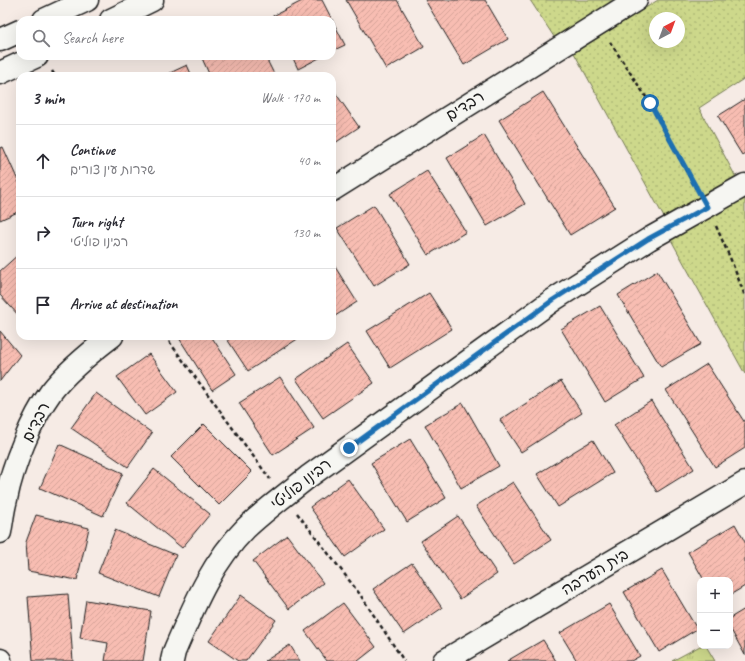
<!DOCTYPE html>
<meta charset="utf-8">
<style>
:root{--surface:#fff;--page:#f7f7f7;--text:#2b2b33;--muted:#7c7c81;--line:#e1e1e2}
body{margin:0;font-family:Caveat,"Playpen Sans Hebrew",sans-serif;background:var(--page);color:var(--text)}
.controls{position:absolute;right:12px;bottom:12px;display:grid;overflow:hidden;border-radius:8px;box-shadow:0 4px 16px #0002}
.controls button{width:36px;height:36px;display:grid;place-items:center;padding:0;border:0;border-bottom:1px solid var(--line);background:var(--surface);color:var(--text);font:20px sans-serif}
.compass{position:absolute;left:649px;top:12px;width:36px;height:36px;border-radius:50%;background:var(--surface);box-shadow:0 4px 16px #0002;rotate:41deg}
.stop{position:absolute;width:12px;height:12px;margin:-9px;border:3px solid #1f6fb2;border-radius:50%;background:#fff}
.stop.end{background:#1f6fb2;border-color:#fff;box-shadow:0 1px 4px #0008}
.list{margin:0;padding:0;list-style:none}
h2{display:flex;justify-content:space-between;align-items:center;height:52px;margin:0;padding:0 16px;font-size:17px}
h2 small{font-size:13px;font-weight:400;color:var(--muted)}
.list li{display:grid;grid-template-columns:26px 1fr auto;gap:12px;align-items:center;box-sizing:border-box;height:72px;padding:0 16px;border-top:1px solid var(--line)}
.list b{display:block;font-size:15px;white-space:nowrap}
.list p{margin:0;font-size:13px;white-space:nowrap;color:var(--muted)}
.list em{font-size:13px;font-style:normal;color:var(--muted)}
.icon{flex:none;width:22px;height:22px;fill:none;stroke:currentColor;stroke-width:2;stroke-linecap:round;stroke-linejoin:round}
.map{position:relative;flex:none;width:745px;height:661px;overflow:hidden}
.search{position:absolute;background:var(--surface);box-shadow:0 4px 16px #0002;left:16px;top:16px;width:320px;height:44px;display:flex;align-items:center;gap:10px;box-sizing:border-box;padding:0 14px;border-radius:12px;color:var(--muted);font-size:15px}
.panel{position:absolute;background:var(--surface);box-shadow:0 4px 16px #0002;left:16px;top:72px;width:320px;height:268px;border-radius:12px}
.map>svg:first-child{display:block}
.grass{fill:url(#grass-tufts);stroke:#747a54}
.park{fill:url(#park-dots);stroke:#747a54;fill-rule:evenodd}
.building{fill:url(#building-hatch);stroke:#1c1c1c}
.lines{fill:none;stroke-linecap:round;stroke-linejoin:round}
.minor-casing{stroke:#1c1c1c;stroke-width:25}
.highway-casing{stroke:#1c1c1c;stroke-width:25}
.path{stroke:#1c1c1c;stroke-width:2.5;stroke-dasharray:4 3;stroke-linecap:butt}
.minor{stroke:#f6f6f2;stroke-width:22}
.highway{stroke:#f6f6f2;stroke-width:22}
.route{stroke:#1f6fb2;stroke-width:5}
.labels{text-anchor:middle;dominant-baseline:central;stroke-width:4;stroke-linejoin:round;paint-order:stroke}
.street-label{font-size:16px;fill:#1c1c1c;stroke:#f6f6f2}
</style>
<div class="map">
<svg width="745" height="661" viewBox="0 0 745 661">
<defs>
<pattern id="grass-tufts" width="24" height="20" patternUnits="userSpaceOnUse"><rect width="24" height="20" fill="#cdd88b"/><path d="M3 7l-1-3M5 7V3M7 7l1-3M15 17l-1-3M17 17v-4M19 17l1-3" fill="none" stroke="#afb977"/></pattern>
<pattern id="park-dots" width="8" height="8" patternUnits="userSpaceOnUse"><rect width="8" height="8" fill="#cdd88b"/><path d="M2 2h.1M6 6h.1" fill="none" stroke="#afb977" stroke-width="1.8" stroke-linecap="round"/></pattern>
<pattern id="building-hatch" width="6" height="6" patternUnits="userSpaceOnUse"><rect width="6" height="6" fill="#f8bdb2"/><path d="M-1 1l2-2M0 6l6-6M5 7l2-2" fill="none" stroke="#d4a298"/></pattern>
</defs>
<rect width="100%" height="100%" fill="#f6ebe5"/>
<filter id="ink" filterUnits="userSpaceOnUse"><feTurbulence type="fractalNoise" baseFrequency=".025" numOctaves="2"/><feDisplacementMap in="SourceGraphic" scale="8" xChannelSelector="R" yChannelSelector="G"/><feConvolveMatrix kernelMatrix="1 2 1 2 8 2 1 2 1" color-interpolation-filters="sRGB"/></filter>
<g filter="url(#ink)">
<polygon class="grass" points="700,646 706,646 715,661 672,661"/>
<g class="park">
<polygon points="530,0 636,0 560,46"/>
<path d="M658,0H745V78L699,108L738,181L666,221L574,53ZM655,18H679V42H655Z"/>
<polygon points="745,197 745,374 670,238"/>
</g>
<g class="building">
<polygon points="304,0 322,0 345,45 332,51 332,20 273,20 271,17"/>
<polygon points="346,0 397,0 424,47 386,69"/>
<polygon points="425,0 485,0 508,39 464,65"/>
<polygon points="201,56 265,56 275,76 210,76"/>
<polygon points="292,56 323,56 298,69"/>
<polygon points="187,65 192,76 163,76 172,72"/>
<polygon points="332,88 359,127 332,145"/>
<polygon points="543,92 615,207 570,235 499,120"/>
<polygon points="745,99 745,153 742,155 718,116"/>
<polygon points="484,135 525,204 487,226 447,158"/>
<polygon points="3,147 20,185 20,211 0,220 0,148"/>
<polygon points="427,171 466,232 428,255 390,194"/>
<polygon points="374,205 410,264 374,286 337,228"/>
<polygon points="20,253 20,317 0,295 0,271"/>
<polygon points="332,262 357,302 332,318"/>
<polygon points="657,271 701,344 661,367 618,295"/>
<polygon points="429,293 452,329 390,368 367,331"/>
<polygon points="600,306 644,378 605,402 561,329"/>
<polygon points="0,331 20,355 0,381"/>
<polygon points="183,336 211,336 236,374 212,390 179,338"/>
<polygon points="225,336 298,336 299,338 248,371"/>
<polygon points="347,344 374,383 323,418 296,379"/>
<polygon points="149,354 177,392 145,415 117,377"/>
<polygon points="707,364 745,423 745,448 715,467 666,390"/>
<polygon points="280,377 314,428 273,455 239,403"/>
<polygon points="561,381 582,413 521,452 500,420"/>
<polygon points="96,393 152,433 128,467 71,428"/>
<polygon points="651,401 694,469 657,492 614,425"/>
<polygon points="463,403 499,466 461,488 425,425"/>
<polygon points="204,424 252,472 219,505 171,457"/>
<polygon points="410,439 446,498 407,522 371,463"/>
<polygon points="593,440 613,473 558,507 537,474"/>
<polygon points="59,444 123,473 103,516 40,488"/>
<polygon points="154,469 210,514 182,548 127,503"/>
<polygon points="348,479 384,529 345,557 310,507"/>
<polygon points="513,482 551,540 514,564 476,506"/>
<polygon points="36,515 89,528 77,580 28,571 26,542"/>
<polygon points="458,516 497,574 460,599 421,541"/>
<polygon points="735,524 745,542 745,586 730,595 730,580 704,580 688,552"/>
<polygon points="115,530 176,555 159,597 98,573"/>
<polygon points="287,535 323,583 289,609 253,561"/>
<polygon points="412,563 442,608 404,634 373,589"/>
<polygon points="662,570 697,629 659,652 624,592"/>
<polygon points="68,594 73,661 33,661 28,597"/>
<polygon points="241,595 276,620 246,661 238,661 209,641"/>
<polygon points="86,600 151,611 143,661 105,661 108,643 80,638"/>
<polygon points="343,603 376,647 358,661 327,661 305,631"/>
<polygon points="609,604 640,656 631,661 577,661 560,633"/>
<polygon points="745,609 745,655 730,628 730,618"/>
<polygon points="543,640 556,661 507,661 524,651"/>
<polygon points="290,645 300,661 265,661"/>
</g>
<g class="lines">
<defs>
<g id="minor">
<polyline points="332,190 636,0"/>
<path d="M0,532C2,521 3,510 6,499C12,467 32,418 51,392C67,371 91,352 112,336"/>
<polyline points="0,660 0,661"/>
<path d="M172,661L174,652C193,608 211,563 246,528C265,510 287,494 308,477L553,300L649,239L745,185"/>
<polyline points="444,661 745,483"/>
</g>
<g id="highway">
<polyline points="44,20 87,0"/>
<polyline points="111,20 152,0"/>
<polyline points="0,40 20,31"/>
<polyline points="0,73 37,56"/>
</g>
</defs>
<use href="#minor" class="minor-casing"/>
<use href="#highway" class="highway-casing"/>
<g class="path">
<polyline points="610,42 650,103 696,188"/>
<polyline points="52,71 55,76"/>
<polyline points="716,226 731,260 745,296"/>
<polyline points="165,336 270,479"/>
<polyline points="297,513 359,593 404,661"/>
</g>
<use href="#minor" class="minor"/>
<use href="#highway" class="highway"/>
</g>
</g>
<g class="lines" filter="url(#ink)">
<polyline class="route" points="349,448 553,300 648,239 707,207 650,103"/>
</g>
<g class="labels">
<g class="street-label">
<text transform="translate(465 106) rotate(-32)">רבדים</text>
<text transform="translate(36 422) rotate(-63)">רבדים</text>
<text transform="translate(301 484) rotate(-38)">רבינו פוליטי</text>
<text transform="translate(595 572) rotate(-31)">בית הערבה</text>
</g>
</g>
</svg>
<div class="controls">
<button>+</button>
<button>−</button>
</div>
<svg class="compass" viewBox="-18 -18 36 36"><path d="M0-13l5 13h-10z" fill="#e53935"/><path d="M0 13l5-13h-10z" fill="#7c7c81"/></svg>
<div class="stop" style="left:650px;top:103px"></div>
<div class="stop end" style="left:349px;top:448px"></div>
<div class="search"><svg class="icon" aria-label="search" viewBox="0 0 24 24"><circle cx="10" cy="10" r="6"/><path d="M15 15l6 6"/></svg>Search here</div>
<section class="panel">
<h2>3 min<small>Walk · 170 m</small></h2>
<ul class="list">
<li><svg class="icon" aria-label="ahead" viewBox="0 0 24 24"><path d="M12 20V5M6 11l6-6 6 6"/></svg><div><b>Continue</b><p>שדרות עין צורים</p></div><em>40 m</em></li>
<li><svg class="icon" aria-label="right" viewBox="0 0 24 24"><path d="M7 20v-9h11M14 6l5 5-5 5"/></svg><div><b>Turn right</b><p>רבינו פוליטי</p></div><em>130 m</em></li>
<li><svg class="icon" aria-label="arrive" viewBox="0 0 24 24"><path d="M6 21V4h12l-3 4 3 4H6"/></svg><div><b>Arrive at destination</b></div></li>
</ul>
</section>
</div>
